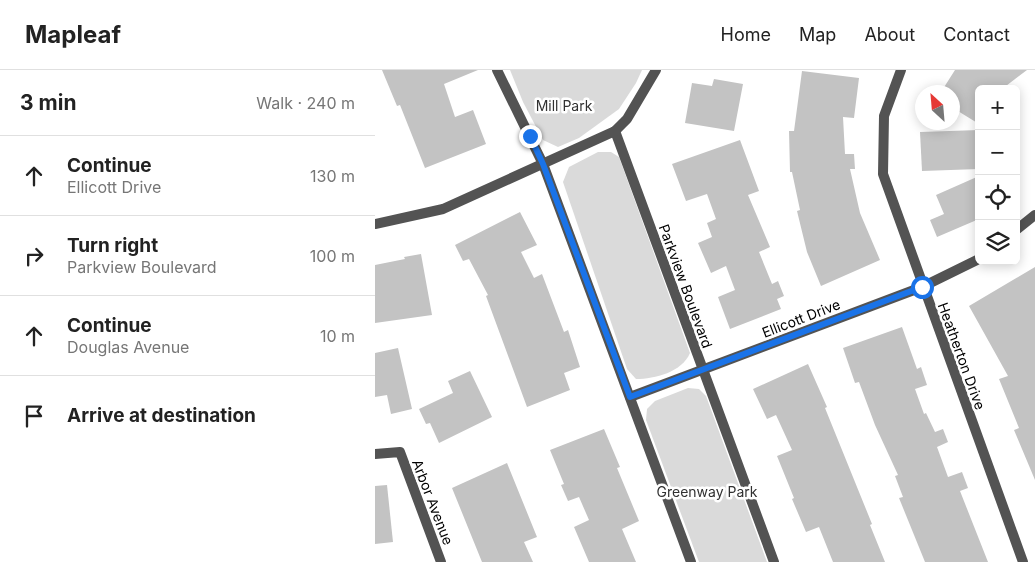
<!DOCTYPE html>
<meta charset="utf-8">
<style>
:root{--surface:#fff;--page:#f6f6f6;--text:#222;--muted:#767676;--line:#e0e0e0}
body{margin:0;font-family:Inter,sans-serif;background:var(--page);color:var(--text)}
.controls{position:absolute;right:15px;top:15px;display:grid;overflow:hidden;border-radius:8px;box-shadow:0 2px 12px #0003}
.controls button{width:45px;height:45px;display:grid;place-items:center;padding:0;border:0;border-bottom:1px solid var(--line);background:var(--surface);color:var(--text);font:25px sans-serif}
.compass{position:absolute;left:540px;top:15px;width:45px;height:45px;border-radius:50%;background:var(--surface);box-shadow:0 2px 12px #0003;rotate:334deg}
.stop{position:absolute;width:15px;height:15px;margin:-11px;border:4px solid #1a73e8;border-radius:50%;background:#fff}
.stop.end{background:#1a73e8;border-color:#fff;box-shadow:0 1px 5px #0008}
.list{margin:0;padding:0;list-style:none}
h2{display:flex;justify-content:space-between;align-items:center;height:65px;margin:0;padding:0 20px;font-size:21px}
h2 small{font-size:16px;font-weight:400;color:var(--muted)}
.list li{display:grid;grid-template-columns:32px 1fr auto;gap:15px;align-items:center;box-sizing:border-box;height:80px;padding:0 20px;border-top:1px solid var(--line)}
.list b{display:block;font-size:19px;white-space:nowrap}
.list p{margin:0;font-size:16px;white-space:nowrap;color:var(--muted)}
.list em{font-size:16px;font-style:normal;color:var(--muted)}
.icon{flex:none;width:28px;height:28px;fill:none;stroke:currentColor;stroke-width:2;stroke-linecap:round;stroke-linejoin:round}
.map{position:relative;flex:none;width:660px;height:492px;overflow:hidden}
header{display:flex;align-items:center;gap:30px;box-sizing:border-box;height:70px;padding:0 25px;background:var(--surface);border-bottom:1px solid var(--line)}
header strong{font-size:24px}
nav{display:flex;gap:28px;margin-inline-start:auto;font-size:18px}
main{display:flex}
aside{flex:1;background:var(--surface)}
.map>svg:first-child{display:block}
.green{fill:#dadada}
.building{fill:#c3c3c3}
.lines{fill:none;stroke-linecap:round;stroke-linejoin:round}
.minor{stroke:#535353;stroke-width:10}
.route{stroke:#1a73e8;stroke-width:6}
.labels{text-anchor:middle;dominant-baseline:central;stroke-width:5;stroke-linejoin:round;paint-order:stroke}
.park-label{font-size:14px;fill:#313131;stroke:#fff}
.street-label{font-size:14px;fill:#000;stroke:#fff}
</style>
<header>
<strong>Mapleaf</strong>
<nav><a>Home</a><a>Map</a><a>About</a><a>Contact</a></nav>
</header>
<main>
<aside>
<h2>3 min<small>Walk · 240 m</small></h2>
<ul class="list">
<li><svg class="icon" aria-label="ahead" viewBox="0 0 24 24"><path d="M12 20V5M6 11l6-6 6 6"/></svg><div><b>Continue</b><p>Ellicott Drive</p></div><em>130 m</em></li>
<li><svg class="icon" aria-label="right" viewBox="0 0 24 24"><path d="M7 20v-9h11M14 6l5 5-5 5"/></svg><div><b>Turn right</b><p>Parkview Boulevard</p></div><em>100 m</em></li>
<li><svg class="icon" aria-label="ahead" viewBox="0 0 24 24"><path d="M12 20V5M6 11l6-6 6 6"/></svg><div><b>Continue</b><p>Douglas Avenue</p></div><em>10 m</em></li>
<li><svg class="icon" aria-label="arrive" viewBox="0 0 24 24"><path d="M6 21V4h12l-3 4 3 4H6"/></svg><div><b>Arrive at destination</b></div></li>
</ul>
</aside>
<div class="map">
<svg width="660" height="492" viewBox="0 0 660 492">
<rect width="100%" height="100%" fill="#fff"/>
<g class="green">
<polygon points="135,0 267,0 261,13 244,39 204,68 183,77 168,70 148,32"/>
<path d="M223,82H236L244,87L315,283C307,302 280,309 261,309L252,299L188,112L194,97Z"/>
<polygon points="313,318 324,319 331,326 392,492 324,492 271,350 272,339 280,331"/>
</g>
<g class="building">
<polygon points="7,0 103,0 69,14 80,47 98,40 111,74 50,98 25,35 22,36"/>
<polygon points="580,0 652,0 627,19 604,19 604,54 578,38 578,22 566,22"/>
<polygon points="427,1 484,8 479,48 468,47 470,84 479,84 480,99 475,99 485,143 505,190 446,216 432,182 422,141 425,140 417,102 415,102 414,61 419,61"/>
<polygon points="339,9 368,14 359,61 310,53 317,13 337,16"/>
<polygon points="604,60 604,99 547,101 545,62"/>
<polygon points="365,70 384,121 373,125 395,177 384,182 397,214 403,211 409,226 402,229 406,239 355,259 343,227 360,220 351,196 336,203 323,173 337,167 332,153 341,149 332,124 311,131 297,94"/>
<polygon points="604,106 604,149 562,167 555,150 569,144 561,125"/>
<polygon points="145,142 162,175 146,182 159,208 167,204 189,262 193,260 205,297 189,303 195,320 152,337 111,226 113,225 94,189 88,191 80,175"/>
<polygon points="46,184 57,245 0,253 0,195 30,189 29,187"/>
<polygon points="660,197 660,410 639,360 644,358 624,309 633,306 594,236"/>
<polygon points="527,257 542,299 546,297 552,315 540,319 549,344 551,343 560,362 568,359 573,372 562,377 573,407 587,402 593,418 585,421 613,492 550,492 524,428 528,427 520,406 523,405 500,355 484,312 480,313 468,278"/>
<polygon points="23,278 37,339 16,344 12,325 0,327 0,283"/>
<polygon points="433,294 452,337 450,338 497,454 495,455 510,492 458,492 444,457 431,462 417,429 419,428 402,386 417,380 401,345 392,349 378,319"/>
<polygon points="95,301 117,347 64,373 55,353 51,354 44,339 78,323 73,311"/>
<polygon points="229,359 245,397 242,398 264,451 247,459 261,492 214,492 199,457 214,450 204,427 193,431 186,415 189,414 175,380"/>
<polygon points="132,393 162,467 149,472 158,492 107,492 77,418"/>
<polygon points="12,415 18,472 0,474 0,416"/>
</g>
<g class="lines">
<g class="minor">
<polyline points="122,0 168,94 316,492"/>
<polyline points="526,0 509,46 508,104 648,492"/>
<polyline points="240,61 399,492"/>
<polyline points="0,154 68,139 240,61 252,49 281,0"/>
<polyline points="641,160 660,145"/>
<polyline points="255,327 547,217 604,189"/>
<polyline points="0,384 25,382 66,492"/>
</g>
</g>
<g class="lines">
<polyline class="route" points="155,66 168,94 255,327 547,217"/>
</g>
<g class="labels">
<g class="park-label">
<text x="189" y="35">Mill Park</text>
<text x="332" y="421">Greenway Park</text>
</g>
<g class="street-label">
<text transform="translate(311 216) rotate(70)">Parkview Boulevard</text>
<text transform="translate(426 248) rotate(-21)">Ellicott Drive</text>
<text transform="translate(587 286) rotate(70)">Heatherton Drive</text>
<text transform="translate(58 432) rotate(69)">Arbor Avenue</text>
</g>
</g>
</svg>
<div class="controls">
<button>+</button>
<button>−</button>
<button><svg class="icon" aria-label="locate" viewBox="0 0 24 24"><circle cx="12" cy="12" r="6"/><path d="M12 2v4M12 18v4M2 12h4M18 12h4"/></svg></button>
<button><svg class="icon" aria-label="layers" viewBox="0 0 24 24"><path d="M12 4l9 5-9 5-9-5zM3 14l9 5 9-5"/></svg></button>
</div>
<svg class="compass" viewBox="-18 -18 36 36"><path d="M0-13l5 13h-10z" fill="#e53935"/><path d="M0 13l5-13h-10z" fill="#767676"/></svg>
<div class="stop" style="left:547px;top:217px"></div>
<div class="stop end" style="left:155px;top:66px"></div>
</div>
</main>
